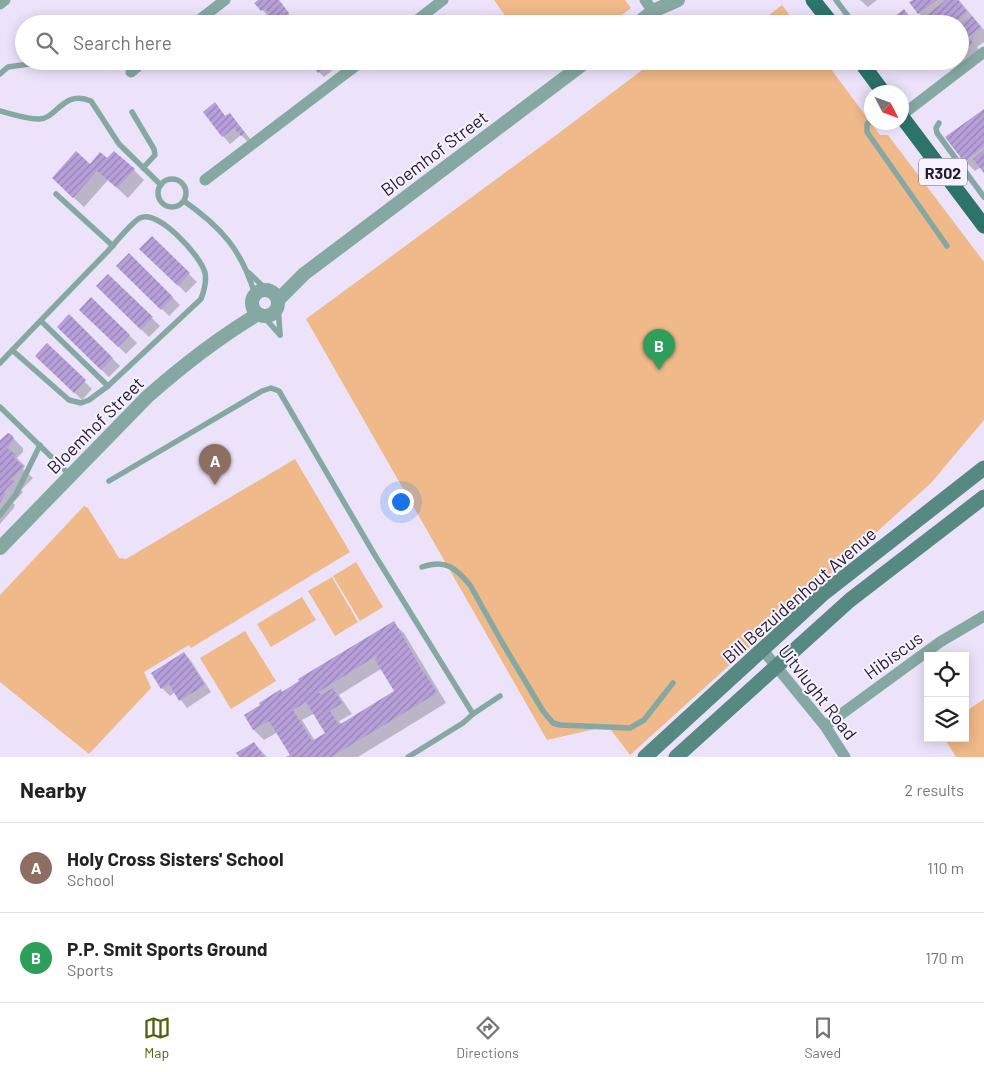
<!DOCTYPE html>
<style>
:root{--surface:#fff;--page:#f2f2f2;--text:#222;--muted:#767676;--line:#e0e0e0;--accent:#4e620b}
body{margin:0;font-family:Barlow,sans-serif;background:var(--page);color:var(--text)}
.controls{position:absolute;right:15px;bottom:15px;display:grid;overflow:hidden;border-radius:0px;box-shadow:0 2px 12px #0003}
.controls button{width:45px;height:45px;display:grid;place-items:center;padding:0;border:0;border-bottom:1px solid var(--line);background:var(--surface);color:var(--text);font:25px sans-serif}
.compass{position:absolute;left:864px;top:85px;width:45px;height:45px;border-radius:50%;background:var(--surface);box-shadow:0 2px 12px #0003;rotate:132deg}
.you{position:absolute;left:400px;top:501px;width:18px;height:18px;margin:-12px;border:4px solid #fff;border-radius:50%;background:#1a73e8;box-shadow:0 0 0 8px #1a73e833}
.badge{display:grid;place-items:center;width:32px;height:32px;border-radius:50%;background:var(--accent);color:#fff;font-size:16px;font-weight:700}
.pin{position:absolute;translate:-50% -41px;filter:drop-shadow(0 1px 2px #0008)}
.pin::after{content:'';position:absolute;top:26px;width:18px;height:15px;background:inherit;clip-path:polygon(0 0,100% 0,50% 100%)}
.list{margin:0;padding:0;list-style:none}
h2{display:flex;justify-content:space-between;align-items:center;height:65px;margin:0;padding:0 20px;font-size:21px}
h2 small{font-size:16px;font-weight:400;color:var(--muted)}
.list li{display:grid;grid-template-columns:32px 1fr auto;gap:15px;align-items:center;box-sizing:border-box;height:90px;padding:0 20px;border-top:1px solid var(--line)}
.list b{display:block;font-size:19px;white-space:nowrap}
.list p{margin:0;font-size:16px;white-space:nowrap;color:var(--muted)}
.list em{font-size:16px;font-style:normal;color:var(--muted)}
.icon{flex:none;width:28px;height:28px;fill:none;stroke:currentColor;stroke-width:2;stroke-linecap:round;stroke-linejoin:round}
.map{position:relative;flex:none;width:984px;height:757px;overflow:hidden}
.search{position:absolute;background:var(--surface);box-shadow:0 2px 12px #0003;left:15px;right:15px;top:15px;height:55px;display:flex;align-items:center;gap:12px;box-sizing:border-box;padding:0 18px;border-radius:28px;color:var(--muted);font-size:19px}
.sheet{height:245px;background:var(--surface)}
nav{display:flex;justify-content:space-around;align-items:center;box-sizing:border-box;height:70px;border-top:1px solid var(--line);background:var(--surface);font-size:14px;color:var(--muted)}
nav a{display:grid;justify-items:center;gap:2px}
nav .on{color:var(--accent)}
.map>svg:first-child{display:block}
.green{fill:#efb989}
.shadow{fill:#0003;fill-rule:evenodd}
.building{fill:url(#building-hatch);fill-rule:evenodd}
.lines{fill:none;stroke-linecap:round;stroke-linejoin:round}
.service{stroke:#86a8a2;stroke-width:5.5}
.minor{stroke:#86a8a2;stroke-width:11}
.tertiary{stroke:#86a8a2;stroke-width:14}
.secondary{stroke:#558981;stroke-width:15}
.primary{stroke:#2c7369;stroke-width:15}
.labels{text-anchor:middle;dominant-baseline:central;stroke-width:4;stroke-linejoin:round;paint-order:stroke}
.shield{fill:#f7f2ff;stroke:#635b6e;stroke-width:1}
.shield-label{font-size:16px;font-weight:bold;fill:#241a30}
.street-label{font-size:18px;fill:#241a30;stroke:#f7f2ff}
</style>
<div class="map">
<svg width="984" height="757" viewBox="0 0 984 757">
<defs>
<pattern id="building-hatch" width="6" height="6" patternUnits="userSpaceOnUse" patternTransform="scale(1.25)"><rect width="6" height="6" fill="#b7a0da"/><path d="M-1 1l2-2M0 6l6-6M5 7l2-2" fill="none" stroke="#9582b1"/></pattern>
</defs>
<rect width="100%" height="100%" fill="#ece3fb"/>
<g class="green">
<polygon points="494,0 625,0 631,8 610,24 511,24"/>
<polygon points="782,5 796,24 757,24"/>
<polygon points="654,61 686,61 699,67 707,61 825,61 880,135 888,135 984,262 984,420 931,483 630,755 608,726 547,740 306,319 555,136"/>
<polygon points="295,459 350,552 191,648 189,645 144,672 151,688 89,754 0,682 0,595 84,506 88,508 119,558 126,559"/>
<polygon points="356,562 383,607 360,621 333,576"/>
<polygon points="332,577 358,622 335,636 308,591"/>
<polygon points="302,597 316,620 271,647 257,624"/>
<polygon points="245,631 276,681 231,709 200,658"/>
<polygon points="984,699 984,757 956,757 944,738 965,738 965,712"/>
</g>
<g class="shadow">
<polygon points="260,0 278,0 292,18 285,24 268,24 268,16 256,3"/>
<polygon points="860,0 877,0 868,7"/>
<polygon points="915,0 959,0 984,30 984,42 977,47 982,54 961,70 952,61 960,61 960,24 928,24 911,3"/>
<polygon points="308,61 329,61 334,69 324,77"/>
<polygon points="215,104 226,117 230,114 252,141 249,143 241,135 230,144 223,136"/>
<polygon points="984,110 984,171 981,167 975,171 965,161 947,137"/>
<polygon points="90,166 134,170 144,180 128,198 108,180 84,207 63,188"/>
<polygon points="152,238 197,282 186,293 141,249"/>
<polygon points="129,255 180,305 169,316 118,266"/>
<polygon points="108,276 160,326 149,337 98,286"/>
<polygon points="92,299 137,343 126,354 81,310"/>
<polygon points="69,316 120,366 109,377 58,327"/>
<polygon points="47,345 92,389 82,400 37,356"/>
<polygon points="13,438 23,448 23,452 17,458 25,466 23,469 33,478 21,490 23,492 13,503 15,505 13,509 0,524 0,443"/>
<path d="M393,623L404,633L446,703L358,757H289L292,755L278,732L264,740L254,730L246,716ZM381,669L396,692L342,725L339,721L352,714L339,695ZM315,713L327,734L315,741L302,720Z"/>
<polygon points="184,653 191,661 211,692 187,708 175,692 170,696 162,688"/>
<polygon points="254,743 267,757 241,757"/>
</g>
<g class="building">
<polygon points="258,0 279,0 289,13 274,24 267,24 262,18 269,13 265,9 261,11 254,3"/>
<polygon points="913,0 937,0 918,14 909,2"/>
<polygon points="946,0 958,0 967,12 953,24 926,24 929,22 925,16"/>
<polygon points="904,9 915,24 885,24"/>
<polygon points="972,16 981,27 968,37 973,43 960,53 960,25"/>
<polygon points="306,61 329,61 330,63 318,73 310,63 309,65"/>
<polygon points="215,102 225,116 230,113 245,133 241,136 234,128 222,137 203,112"/>
<polygon points="984,109 984,146 964,162 945,137"/>
<polygon points="984,150 984,173 973,159"/>
<polygon points="76,151 90,164 100,152 107,158 114,151 135,169 117,188 97,171 73,198 52,178"/>
<polygon points="152,236 190,273 178,286 139,249"/>
<polygon points="129,253 173,297 161,310 116,266"/>
<polygon points="108,274 153,317 141,330 96,286"/>
<polygon points="91,297 130,335 118,347 79,310"/>
<polygon points="69,314 113,358 101,370 57,327"/>
<polygon points="47,343 86,380 74,393 35,356"/>
<polygon points="8,433 12,435 14,439 7,448 16,455 14,458 24,467 11,479 14,481 4,492 5,494 0,503 0,440"/>
<path d="M394,621L424,674L425,673L437,693L331,757H286L290,755L269,721L253,730L244,715L260,705L259,703L281,689L282,692L299,681L298,679ZM376,656L377,658L375,660L394,691L339,725L330,711L342,703L333,688L321,695L320,693H317ZM306,702L325,733L312,741L293,710Z"/>
<polygon points="184,652 205,685 179,701 169,684 161,689 151,673"/>
<polygon points="254,742 264,757 239,757 236,753"/>
</g>
<g class="lines">
<g class="service">
<polyline points="836,0 854,24"/>
<polyline points="883,61 883,62"/>
<polyline points="0,74 8,67 43,62"/>
<path d="M0,111C12,114 26,119 39,119C57,119 63,89 91,101L119,144L161,185"/>
<polyline points="132,112 154,149 155,155 143,168"/>
<polyline points="872,120 867,124 867,132 947,246"/>
<polyline points="939,123 936,128 937,133 984,197"/>
<circle cx="172" cy="193" r="14"/>
<polyline points="56,194 113,246"/>
<path d="M184,201C221,227 242,250 255,295"/>
<polyline points="249,273 267,290"/>
<polyline points="278,304 280,335"/>
<polyline points="263,316 280,335"/>
<polyline points="41,321 108,386"/>
<path d="M0,363C36,325 72,288 108,251C115,243 132,222 140,218C158,209 201,256 205,273C207,282 204,291 201,299L108,386L89,400L81,403L69,400L12,350"/>
<polyline points="0,407 71,476"/>
<polyline points="109,481 262,391 271,388 279,391 373,552 473,714 463,723 408,757"/>
<polyline points="0,515 16,494 40,445"/>
<path d="M422,567C445,559 455,567 470,585L503,644L543,711L553,723L560,725L630,728L644,720L673,683"/>
<polyline points="473,714 500,696"/>
</g>
<g class="minor">
<polyline points="645,0 653,11"/>
<polyline points="0,4 5,0"/>
<polyline points="194,24 225,0"/>
<polyline points="412,24 443,0"/>
<polyline points="131,72 144,61"/>
<polyline points="902,115 984,52"/>
<polyline points="205,180 362,61"/>
<polyline points="762,649 825,726 845,757"/>
<polyline points="825,726 940,642 984,616"/>
</g>
<g class="tertiary">
<polyline points="637,24 653,11 678,0"/>
<circle cx="265" cy="303" r="13"/>
<polyline points="278,300 304,274 587,61"/>
<path d="M0,548L147,397C182,366 218,338 258,314"/>
</g>
<g class="secondary">
<polyline points="645,757 824,593 984,468"/>
<polyline points="676,757 850,600 984,497"/>
</g>
<g class="primary">
<polyline points="813,0 832,24"/>
<polyline points="860,61 883,92"/>
<polyline points="902,117 984,226"/>
</g>
</g>
<g class="labels">
<rect class="shield" x="919" y="158.5" width="48" height="27" rx="4"/>
<g class="shield-label">
<text x="943" y="172">R302</text>
</g>
<g class="street-label">
<text transform="translate(434 153) rotate(-37)">Bloemhof Street</text>
<text transform="translate(95 425) rotate(-45)">Bloemhof Street</text>
<text transform="translate(799 595) rotate(-41)">Bill Bezuidenhout Avenue</text>
<text transform="translate(893 655) rotate(-36)">Hibiscus</text>
<text transform="translate(818 692) rotate(52)">Uitvlught Road</text>
</g>
</g>
</svg>
<div class="controls">
<button><svg class="icon" aria-label="locate" viewBox="0 0 24 24"><circle cx="12" cy="12" r="6"/><path d="M12 2v4M12 18v4M2 12h4M18 12h4"/></svg></button>
<button><svg class="icon" aria-label="layers" viewBox="0 0 24 24"><path d="M12 4l9 5-9 5-9-5zM3 14l9 5 9-5"/></svg></button>
</div>
<svg class="compass" viewBox="-18 -18 36 36"><path d="M0-13l5 13h-10z" fill="#e53935"/><path d="M0 13l5-13h-10z" fill="#767676"/></svg>
<div class="you"></div>
<div class="pin badge" style="left:215px;top:485px;background:#8d6e63">A</div>
<div class="pin badge" style="left:659px;top:370px;background:#2e9e5b">B</div>
<div class="search"><svg class="icon" aria-label="search" viewBox="0 0 24 24"><circle cx="10" cy="10" r="6"/><path d="M15 15l6 6"/></svg>Search here</div>
</div>
<section class="sheet">
<h2>Nearby<small>2 results</small></h2>
<ul class="list">
<li><span class="badge" style="background:#8d6e63">A</span><div><b>Holy Cross Sisters' School</b><p>School</p></div><em>110 m</em></li>
<li><span class="badge" style="background:#2e9e5b">B</span><div><b>P.P. Smit Sports Ground</b><p>Sports</p></div><em>170 m</em></li>
</ul>
</section>
<nav>
<a class="on"><svg class="icon" aria-label="map" viewBox="0 0 24 24"><path d="M3 6l6-2 6 2 6-2v14l-6 2-6-2-6 2zM9 4v14M15 6v14"/></svg>Map</a>
<a><svg class="icon" aria-label="directions" viewBox="0 0 24 24"><path d="M12 3l9 9-9 9-9-9zM9 14v-3h6M13 9l2 2-2 2"/></svg>Directions</a>
<a><svg class="icon" aria-label="saved" viewBox="0 0 24 24"><path d="M7 4h10v16l-5-4-5 4z"/></svg>Saved</a>
</nav>
